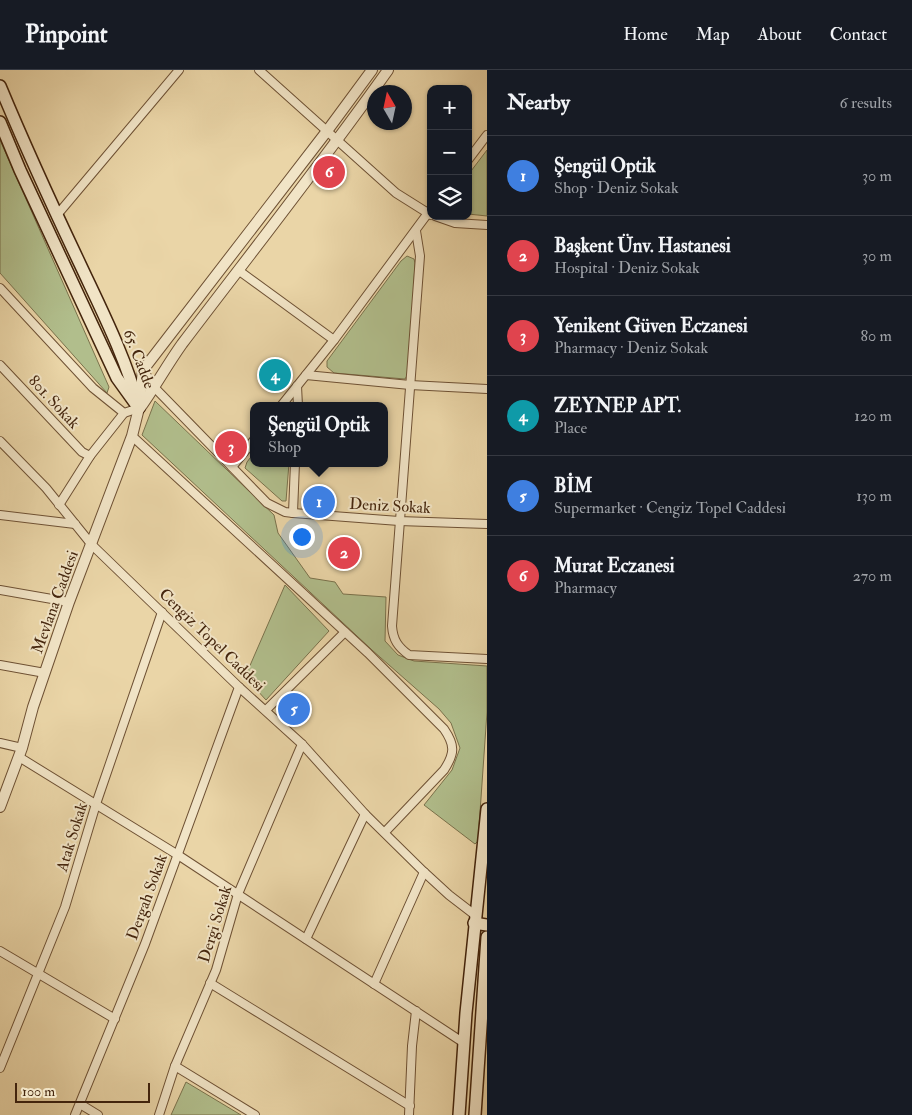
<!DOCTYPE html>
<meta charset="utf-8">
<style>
:root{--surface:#171b24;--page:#242831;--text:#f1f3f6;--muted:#9ea1a6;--line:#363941;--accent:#d93025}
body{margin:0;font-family:"IM FELL Double Pica",serif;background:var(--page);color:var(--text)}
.controls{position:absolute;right:15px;top:15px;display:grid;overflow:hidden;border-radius:10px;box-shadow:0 1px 4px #0004}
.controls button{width:45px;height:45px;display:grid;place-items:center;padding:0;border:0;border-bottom:1px solid var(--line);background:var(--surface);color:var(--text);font:25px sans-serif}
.compass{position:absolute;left:367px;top:15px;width:45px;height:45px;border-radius:50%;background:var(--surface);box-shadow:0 1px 4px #0004;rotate:351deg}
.scale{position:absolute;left:15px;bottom:12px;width:135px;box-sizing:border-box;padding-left:5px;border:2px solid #44250d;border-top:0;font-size:14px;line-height:18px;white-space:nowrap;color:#44250d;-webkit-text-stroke:4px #f1e4c6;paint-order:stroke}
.you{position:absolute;left:301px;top:466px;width:18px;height:18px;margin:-12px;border:4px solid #fff;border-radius:50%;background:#1a73e8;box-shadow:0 0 0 8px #1a73e833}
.badge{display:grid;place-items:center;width:32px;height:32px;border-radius:50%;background:var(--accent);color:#fff;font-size:16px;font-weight:700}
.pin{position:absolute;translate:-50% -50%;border:2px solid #fff;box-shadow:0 1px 5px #0006}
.popup{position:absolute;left:250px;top:332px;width:138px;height:65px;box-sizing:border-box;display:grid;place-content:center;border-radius:10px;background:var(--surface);filter:drop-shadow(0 1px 4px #0005);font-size:16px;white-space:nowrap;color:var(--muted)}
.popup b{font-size:19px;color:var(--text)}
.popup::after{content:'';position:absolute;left:50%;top:100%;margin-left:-10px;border:10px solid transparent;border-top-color:var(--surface)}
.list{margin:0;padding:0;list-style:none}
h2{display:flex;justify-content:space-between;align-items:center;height:65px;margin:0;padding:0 20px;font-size:21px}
h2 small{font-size:16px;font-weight:400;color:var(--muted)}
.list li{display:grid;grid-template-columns:32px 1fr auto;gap:15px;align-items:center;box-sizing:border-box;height:80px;padding:0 20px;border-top:1px solid var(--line)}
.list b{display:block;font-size:19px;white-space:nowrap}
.list p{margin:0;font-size:16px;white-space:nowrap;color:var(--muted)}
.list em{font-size:16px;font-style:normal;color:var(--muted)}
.icon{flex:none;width:28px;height:28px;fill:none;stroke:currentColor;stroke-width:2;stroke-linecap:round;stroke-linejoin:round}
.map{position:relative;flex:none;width:487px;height:1045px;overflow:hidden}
header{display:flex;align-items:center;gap:30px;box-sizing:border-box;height:70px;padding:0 25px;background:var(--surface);border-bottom:1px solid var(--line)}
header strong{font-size:24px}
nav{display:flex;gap:28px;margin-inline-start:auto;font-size:18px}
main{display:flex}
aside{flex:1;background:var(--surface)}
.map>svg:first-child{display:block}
.green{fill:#b1be8c;stroke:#7a724c}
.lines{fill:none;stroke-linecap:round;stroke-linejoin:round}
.minor-casing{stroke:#6e5134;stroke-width:10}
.tertiary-casing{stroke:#6e5134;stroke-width:12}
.secondary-casing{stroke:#44250d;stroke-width:14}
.minor{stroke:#f1e4c6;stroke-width:8}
.tertiary{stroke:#f1e4c6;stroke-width:10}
.secondary{stroke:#f1e4c6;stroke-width:11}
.labels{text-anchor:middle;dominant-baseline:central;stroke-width:4;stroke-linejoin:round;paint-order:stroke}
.street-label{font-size:16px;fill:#44250d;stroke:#f1e4c6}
</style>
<header>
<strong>Pinpoint</strong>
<nav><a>Home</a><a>Map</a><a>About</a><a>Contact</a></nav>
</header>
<main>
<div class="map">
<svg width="487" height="1045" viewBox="0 0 487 1045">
<rect width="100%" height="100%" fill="#ead5a7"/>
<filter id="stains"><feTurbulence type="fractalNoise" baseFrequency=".004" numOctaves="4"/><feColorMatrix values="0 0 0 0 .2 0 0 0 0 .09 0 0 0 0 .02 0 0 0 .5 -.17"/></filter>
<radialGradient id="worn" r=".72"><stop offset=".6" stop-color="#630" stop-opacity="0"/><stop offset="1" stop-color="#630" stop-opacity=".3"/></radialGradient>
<g class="green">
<polygon points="0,70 109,317 107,323 0,203"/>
<polygon points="487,80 487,146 468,144 468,105"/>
<polygon points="407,186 414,189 415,193 409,302 405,309 334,303 327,297 327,291 401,191"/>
<polygon points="155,331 274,445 278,463 310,508 335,512 343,524 386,527 385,571 398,585 414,591 487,596 487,642 478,771 475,774 424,735 452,700 460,678 451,653 439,639 372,580 142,365"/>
<polygon points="254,383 254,393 289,393 286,431 282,431 245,398 247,392"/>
<polygon points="285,515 329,561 266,630 245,607"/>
<polygon points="186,1012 241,1045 171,1045"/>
</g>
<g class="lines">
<defs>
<g id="minor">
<polyline points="259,0 396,123 431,145"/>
<polyline points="468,90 487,65"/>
<polyline points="57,145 179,0"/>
<polyline points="435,146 455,153 487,155"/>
<path d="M416,161L420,186L392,556C393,570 398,577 409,585L487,589"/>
<polyline points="238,200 334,270"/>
<polyline points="0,218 93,318 124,343 139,338"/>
<polyline points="0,295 82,382 90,386"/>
<polyline points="143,300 155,318 267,433 285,442 293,443 399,451 487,454"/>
<polyline points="306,305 410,315 487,319"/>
<polyline points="297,316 298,336"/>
<polyline points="281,336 334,270 431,139"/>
<path d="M132,366L368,583L444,659C455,675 455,683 444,700L385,762"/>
<polyline points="0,371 46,418 92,475 239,617 302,674 365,744 424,802 449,825 475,845"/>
<polyline points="232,397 254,370"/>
<polyline points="59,435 90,386 124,343"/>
<polyline points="293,443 295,393"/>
<polyline points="0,445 75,454"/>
<polyline points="0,520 69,532"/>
<polyline points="0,595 45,603"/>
<polyline points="266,640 345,562"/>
<polyline points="0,673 22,678"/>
<polyline points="19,687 178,785 464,973"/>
<polyline points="306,869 365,744"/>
<polyline points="0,881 115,949"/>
<polyline points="210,913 410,1036"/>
<polyline points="374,914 424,802"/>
<polyline points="175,996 255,1045"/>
<polyline points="0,998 65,837 96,734 162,542"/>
<polyline points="80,1034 98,1045"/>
<polyline points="75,1045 145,874 239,617"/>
<polyline points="159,1045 175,996 216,900 238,824 302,674"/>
<polyline points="409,1045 412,976 416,941"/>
</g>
<g id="tertiary">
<path d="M140,338C155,317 167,295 182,274C251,183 322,93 388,0"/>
<polyline points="0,737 22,678 33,637 69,532 132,366 139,338 143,300 327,61 372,0"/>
</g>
<g id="secondary">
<path d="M0,16C25,76 52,135 80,194C102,241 126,288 139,338"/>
<polyline points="0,52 20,100 117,308 135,333"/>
<polyline points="474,853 487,855"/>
<polyline points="459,1045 466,943 487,739"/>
<polyline points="475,1045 487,867"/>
</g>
</defs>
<use href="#minor" class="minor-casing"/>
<use href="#tertiary" class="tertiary-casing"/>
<use href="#secondary" class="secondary-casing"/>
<use href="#minor" class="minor"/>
<use href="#tertiary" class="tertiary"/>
<use href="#secondary" class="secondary"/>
</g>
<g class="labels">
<g class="street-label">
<text transform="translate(139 289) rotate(69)">65. Cadde</text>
<text transform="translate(54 332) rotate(47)">801. Sokak</text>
<text transform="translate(390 436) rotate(3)">Deniz Sokak</text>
<text transform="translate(55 532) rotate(-70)">Mevlana Caddesi</text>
<text transform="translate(212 570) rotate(44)">Cengiz Topel Caddesi</text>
<text transform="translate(72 767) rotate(-73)">Atak Sokak</text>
<text transform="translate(147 827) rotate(-70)">Dergah Sokak</text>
<text transform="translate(215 854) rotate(-73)">Dergi Sokak</text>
</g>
</g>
<rect width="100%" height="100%" filter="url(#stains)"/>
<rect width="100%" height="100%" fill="url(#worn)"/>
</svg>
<div class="controls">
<button>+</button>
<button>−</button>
<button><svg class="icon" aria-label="layers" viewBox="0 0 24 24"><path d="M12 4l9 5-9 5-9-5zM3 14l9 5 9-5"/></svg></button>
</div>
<svg class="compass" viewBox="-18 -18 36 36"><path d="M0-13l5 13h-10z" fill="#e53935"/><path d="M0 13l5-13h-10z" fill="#9ea1a6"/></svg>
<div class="scale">100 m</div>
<div class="you"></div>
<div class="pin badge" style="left:319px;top:432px;background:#3f7fe0">1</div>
<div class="popup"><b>Şengül Optik</b>Shop</div>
<div class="pin badge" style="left:344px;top:483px;background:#e0444e">2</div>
<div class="pin badge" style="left:231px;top:377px;background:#e0444e">3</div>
<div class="pin badge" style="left:275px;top:305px;background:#0f9aa8">4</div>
<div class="pin badge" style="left:294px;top:639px;background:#3f7fe0">5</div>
<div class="pin badge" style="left:329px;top:102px;background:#e0444e">6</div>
</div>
<aside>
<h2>Nearby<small>6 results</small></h2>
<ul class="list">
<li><span class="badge" style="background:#3f7fe0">1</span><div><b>Şengül Optik</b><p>Shop · Deniz Sokak</p></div><em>30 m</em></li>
<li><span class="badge" style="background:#e0444e">2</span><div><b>Başkent Ünv. Hastanesi</b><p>Hospital · Deniz Sokak</p></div><em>30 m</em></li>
<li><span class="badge" style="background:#e0444e">3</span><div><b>Yenikent Güven Eczanesi</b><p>Pharmacy · Deniz Sokak</p></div><em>80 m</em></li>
<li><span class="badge" style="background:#0f9aa8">4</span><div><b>ZEYNEP APT.</b><p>Place</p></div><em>120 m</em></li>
<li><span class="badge" style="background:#3f7fe0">5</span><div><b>BİM</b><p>Supermarket · Cengiz Topel Caddesi</p></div><em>130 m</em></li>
<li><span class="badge" style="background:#e0444e">6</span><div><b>Murat Eczanesi</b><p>Pharmacy</p></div><em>270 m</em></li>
</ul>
</aside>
</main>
